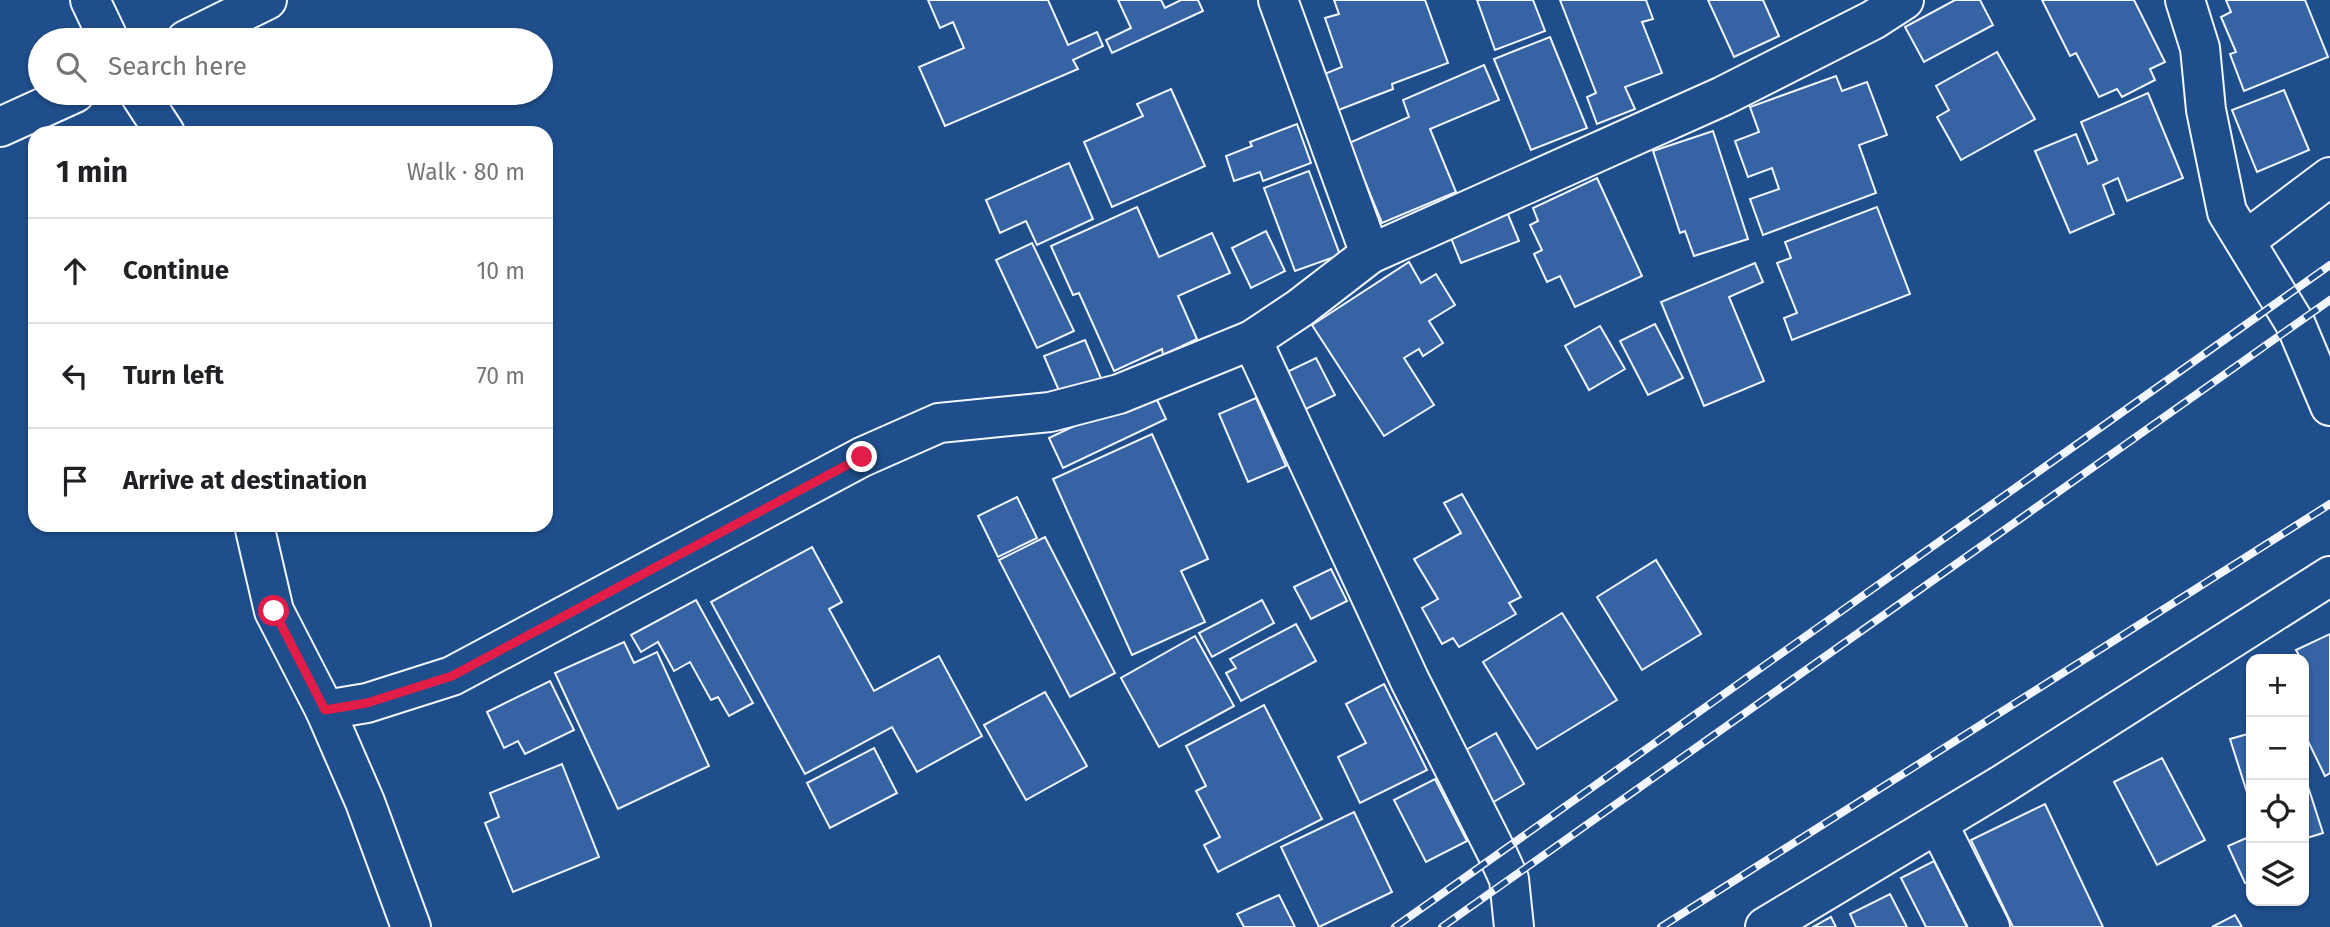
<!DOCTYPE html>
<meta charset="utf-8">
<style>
:root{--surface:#fff;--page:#f2f2f2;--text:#202124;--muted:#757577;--line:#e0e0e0}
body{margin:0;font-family:"Fira Sans",sans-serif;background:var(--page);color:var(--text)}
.controls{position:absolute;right:21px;bottom:21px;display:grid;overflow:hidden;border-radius:14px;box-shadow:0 2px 5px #0004}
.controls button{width:63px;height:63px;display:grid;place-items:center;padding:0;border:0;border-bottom:2px solid var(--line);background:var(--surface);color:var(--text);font:35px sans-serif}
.stop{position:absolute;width:21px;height:21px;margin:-16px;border:5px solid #e11d48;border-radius:50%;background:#fff}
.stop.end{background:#e11d48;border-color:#fff;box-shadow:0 2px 7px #0008}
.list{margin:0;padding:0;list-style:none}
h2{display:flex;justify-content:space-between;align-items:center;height:91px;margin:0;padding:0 28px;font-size:30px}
h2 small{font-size:23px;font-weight:400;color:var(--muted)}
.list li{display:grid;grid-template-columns:46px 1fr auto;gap:21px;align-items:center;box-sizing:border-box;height:105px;padding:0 28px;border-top:2px solid var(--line)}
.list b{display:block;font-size:26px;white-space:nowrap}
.list em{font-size:23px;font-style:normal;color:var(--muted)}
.icon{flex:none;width:38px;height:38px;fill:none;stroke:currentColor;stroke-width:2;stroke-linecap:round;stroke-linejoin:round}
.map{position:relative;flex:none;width:2330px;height:927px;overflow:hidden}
.search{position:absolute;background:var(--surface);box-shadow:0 2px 5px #0004;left:28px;top:28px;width:525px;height:77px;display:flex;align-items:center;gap:18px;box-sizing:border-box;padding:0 24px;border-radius:38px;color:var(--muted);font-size:26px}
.panel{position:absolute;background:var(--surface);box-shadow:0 2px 5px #0004;left:28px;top:126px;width:525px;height:406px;border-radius:21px}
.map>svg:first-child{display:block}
.building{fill:#3563a3;stroke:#f2f6ff;stroke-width:2}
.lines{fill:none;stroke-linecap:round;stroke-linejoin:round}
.minor-casing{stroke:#f2f6ff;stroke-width:42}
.minor{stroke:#1f4e8c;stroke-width:38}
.rail-casing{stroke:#f2f6ff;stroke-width:8}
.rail{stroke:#1f4e8c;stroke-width:5;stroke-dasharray:16;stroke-linecap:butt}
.route{stroke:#e11d48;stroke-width:9}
</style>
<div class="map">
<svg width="2330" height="927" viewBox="0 0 2330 927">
<rect width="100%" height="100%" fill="#1f4e8c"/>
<g class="building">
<polygon points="928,0 1048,0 1068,45 1097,32 1103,46 1073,60 1078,69 945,126 919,67 964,48 953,22 940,28"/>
<polygon points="1118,0 1161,0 1165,8 1181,0 1198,0 1203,11 1112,53 1106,40 1131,28"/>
<polygon points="1334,0 1425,0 1448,63 1392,84 1393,89 1336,111 1322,75 1342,67 1325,18 1339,14"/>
<polygon points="1477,0 1533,0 1545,31 1495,50"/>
<polygon points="1560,0 1646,0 1653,19 1642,22 1662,73 1625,87 1635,109 1597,124 1587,97 1596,93"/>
<polygon points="1708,0 1763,0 1779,36 1734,57"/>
<polygon points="1955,0 1980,0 1993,25 1924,62 1905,27"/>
<polygon points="2042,0 2134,0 2165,62 2150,69 2155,80 2122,97 2117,89 2099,97 2076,53 2070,56"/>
<polygon points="2226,0 2305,0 2328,57 2244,91 2230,54 2236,52 2221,17 2231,12"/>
<polygon points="1550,37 1587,128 1531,150 1494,59"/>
<polygon points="1997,52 2035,119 1961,160 1937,117 1949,110 1936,86"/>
<polygon points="1484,65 1499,100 1430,129 1456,192 1382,223 1349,143 1409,117 1403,100"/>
<polygon points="1836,76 1842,91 1867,82 1887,135 1859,145 1876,193 1763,235 1750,199 1779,189 1772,168 1748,177 1735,141 1759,132 1750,107"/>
<polygon points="1171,89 1205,166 1112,207 1084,142 1143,116 1137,104"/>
<polygon points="2284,90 2309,150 2257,172 2232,110"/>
<polygon points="2148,93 2183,178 2127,201 2118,178 2103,185 2114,214 2070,233 2035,151 2076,134 2088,164 2097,160 2081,122"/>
<polygon points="1297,124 1311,163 1263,181 1260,172 1234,181 1226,156 1252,146 1250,142"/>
<polygon points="1713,131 1748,239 1694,256 1685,231 1680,233 1653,151"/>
<polygon points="1069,163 1093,219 1037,245 1026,221 1000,233 986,200"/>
<polygon points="1309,171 1340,255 1295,271 1264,188"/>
<polygon points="1597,178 1642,276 1575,307 1560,276 1547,282 1534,254 1542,250 1530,225 1538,221 1533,208"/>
<polygon points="1137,207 1159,257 1212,233 1230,273 1178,296 1197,339 1163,355 1162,349 1114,371 1079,293 1073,295 1051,246"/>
<polygon points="1877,207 1910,294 1792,340 1784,318 1797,313 1777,263 1791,258 1785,242"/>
<polygon points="1507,212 1519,241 1461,263 1449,233"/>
<polygon points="1266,231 1285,271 1251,288 1232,248"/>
<polygon points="1032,243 1074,331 1037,348 996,260"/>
<polygon points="1409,262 1421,283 1436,274 1455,305 1429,321 1443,343 1423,356 1419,349 1404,358 1434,405 1384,436 1312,325"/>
<polygon points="1755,263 1763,282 1729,297 1764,381 1704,406 1661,302"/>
<polygon points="1655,324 1683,378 1648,395 1620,341"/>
<polygon points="1600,326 1625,369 1589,390 1565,346"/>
<polygon points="1085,340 1103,383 1063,400 1044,356"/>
<polygon points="1316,358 1335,395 1306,409 1287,372"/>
<polygon points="1152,389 1166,419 1063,468 1049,438"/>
<polygon points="1256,398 1286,466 1248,482 1219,414"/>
<polygon points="1152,434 1208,559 1181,571 1205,622 1132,655 1053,479"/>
<polygon points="1462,494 1521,597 1509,603 1516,614 1459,647 1453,638 1442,644 1422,608 1438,599 1414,559 1461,533 1444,503"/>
<polygon points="1017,497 1037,538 998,557 978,516"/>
<polygon points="1045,537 1115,673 1070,697 999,560"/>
<polygon points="812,547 842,602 829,609 874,691 939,656 982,736 917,772 892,727 805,774 711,602"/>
<polygon points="1656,560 1701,634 1642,670 1597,597"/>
<polygon points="1331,569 1347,601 1311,619 1294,587"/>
<polygon points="696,600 753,703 729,716 718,697 711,700 690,662 674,671 658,642 641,652 631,635"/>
<polygon points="1262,600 1274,623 1212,657 1199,633"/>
<polygon points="1562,613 1617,700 1537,749 1483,662"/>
<polygon points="1296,624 1316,661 1241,701 1226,673 1236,668 1230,659"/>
<polygon points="2330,634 2330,773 2325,776 2304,733 2304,659 2301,659 2296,650"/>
<polygon points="1195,636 1234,706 1159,747 1121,678"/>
<polygon points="624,642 634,663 657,652 709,766 618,809 555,673"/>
<polygon points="550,681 574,730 525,754 518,741 504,748 487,712"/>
<polygon points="1384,684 1427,770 1360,803 1338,757 1366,743 1346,704"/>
<polygon points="1045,692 1087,766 1026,800 984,725"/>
<polygon points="1264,705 1322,819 1218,872 1204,845 1220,837 1196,791 1206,786 1186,746"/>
<polygon points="1496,733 1524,784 1492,803 1462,752"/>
<polygon points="2251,733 2251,805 2230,739"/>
<polygon points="874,748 897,793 830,828 807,783"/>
<polygon points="2162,758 2205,840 2157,865 2114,782"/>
<polygon points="562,764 599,857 513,892 485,823 499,817 490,793"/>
<polygon points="2304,774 2323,833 2304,839"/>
<polygon points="1435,779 1467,841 1426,862 1394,800"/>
<polygon points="2045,804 2103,927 2013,927 1971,840"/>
<polygon points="1354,812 1392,892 1319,927 1281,847"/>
<polygon points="2251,836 2251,881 2245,883 2228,846"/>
<polygon points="1934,861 1967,927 1926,927 1901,878"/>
<polygon points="1890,894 1907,927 1856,927 1850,914"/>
<polygon points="1279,895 1295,927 1244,927 1237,914"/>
<polygon points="2235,915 2242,927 2212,927"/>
<polygon points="1831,917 1836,927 1813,927"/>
</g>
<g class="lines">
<defs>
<g id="minor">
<polyline points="90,0 109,40"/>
<polyline points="1278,0 1370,254 1300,308 1252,340 1410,681 1498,855 1509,879 1514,927"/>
<polyline points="2185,0 2200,48 2206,110 2227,212 2296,325 2330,406"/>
<polyline points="186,40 267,0"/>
<polyline points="139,93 165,133"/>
<polyline points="0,127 75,93"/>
<polyline points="2245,241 2330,177"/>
<polyline points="1370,254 1723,96 1873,20 1904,0"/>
<polyline points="254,525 274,611 325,710 367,703 452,676 862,457 939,423 1050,412 1119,394 1252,340"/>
<polyline points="325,710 365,802 411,927"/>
<polyline points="1938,824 1990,927"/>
<polyline points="1765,927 2003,784 2330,576"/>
</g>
</defs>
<use href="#minor" class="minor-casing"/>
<use href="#minor" class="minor"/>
<defs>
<g id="rail">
<polyline points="1395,927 2330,265"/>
<polyline points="1442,927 2330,300"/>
<polyline points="1661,927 2330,504"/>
</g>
</defs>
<use href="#rail" class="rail-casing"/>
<use href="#rail" class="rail"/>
</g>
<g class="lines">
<polyline class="route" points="274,611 325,710 367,703 452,676 862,457"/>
</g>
</svg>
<div class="controls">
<button>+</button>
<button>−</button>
<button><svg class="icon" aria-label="locate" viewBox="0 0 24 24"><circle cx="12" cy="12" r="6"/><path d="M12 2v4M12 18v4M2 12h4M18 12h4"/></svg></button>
<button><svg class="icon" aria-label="layers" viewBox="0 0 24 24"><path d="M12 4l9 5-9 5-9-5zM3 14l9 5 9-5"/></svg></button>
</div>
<div class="stop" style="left:274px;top:611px"></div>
<div class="stop end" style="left:862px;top:457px"></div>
<div class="search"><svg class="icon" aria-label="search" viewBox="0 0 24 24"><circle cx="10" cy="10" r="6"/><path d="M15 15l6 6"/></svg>Search here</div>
<section class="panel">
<h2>1 min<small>Walk · 80 m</small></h2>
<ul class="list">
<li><svg class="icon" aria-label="ahead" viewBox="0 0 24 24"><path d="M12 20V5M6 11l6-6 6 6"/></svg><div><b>Continue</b></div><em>10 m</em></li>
<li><svg class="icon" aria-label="left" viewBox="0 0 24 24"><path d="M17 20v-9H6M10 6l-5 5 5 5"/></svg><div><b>Turn left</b></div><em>70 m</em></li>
<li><svg class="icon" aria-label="arrive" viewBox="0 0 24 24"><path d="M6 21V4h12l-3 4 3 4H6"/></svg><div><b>Arrive at destination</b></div></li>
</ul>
</section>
</div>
